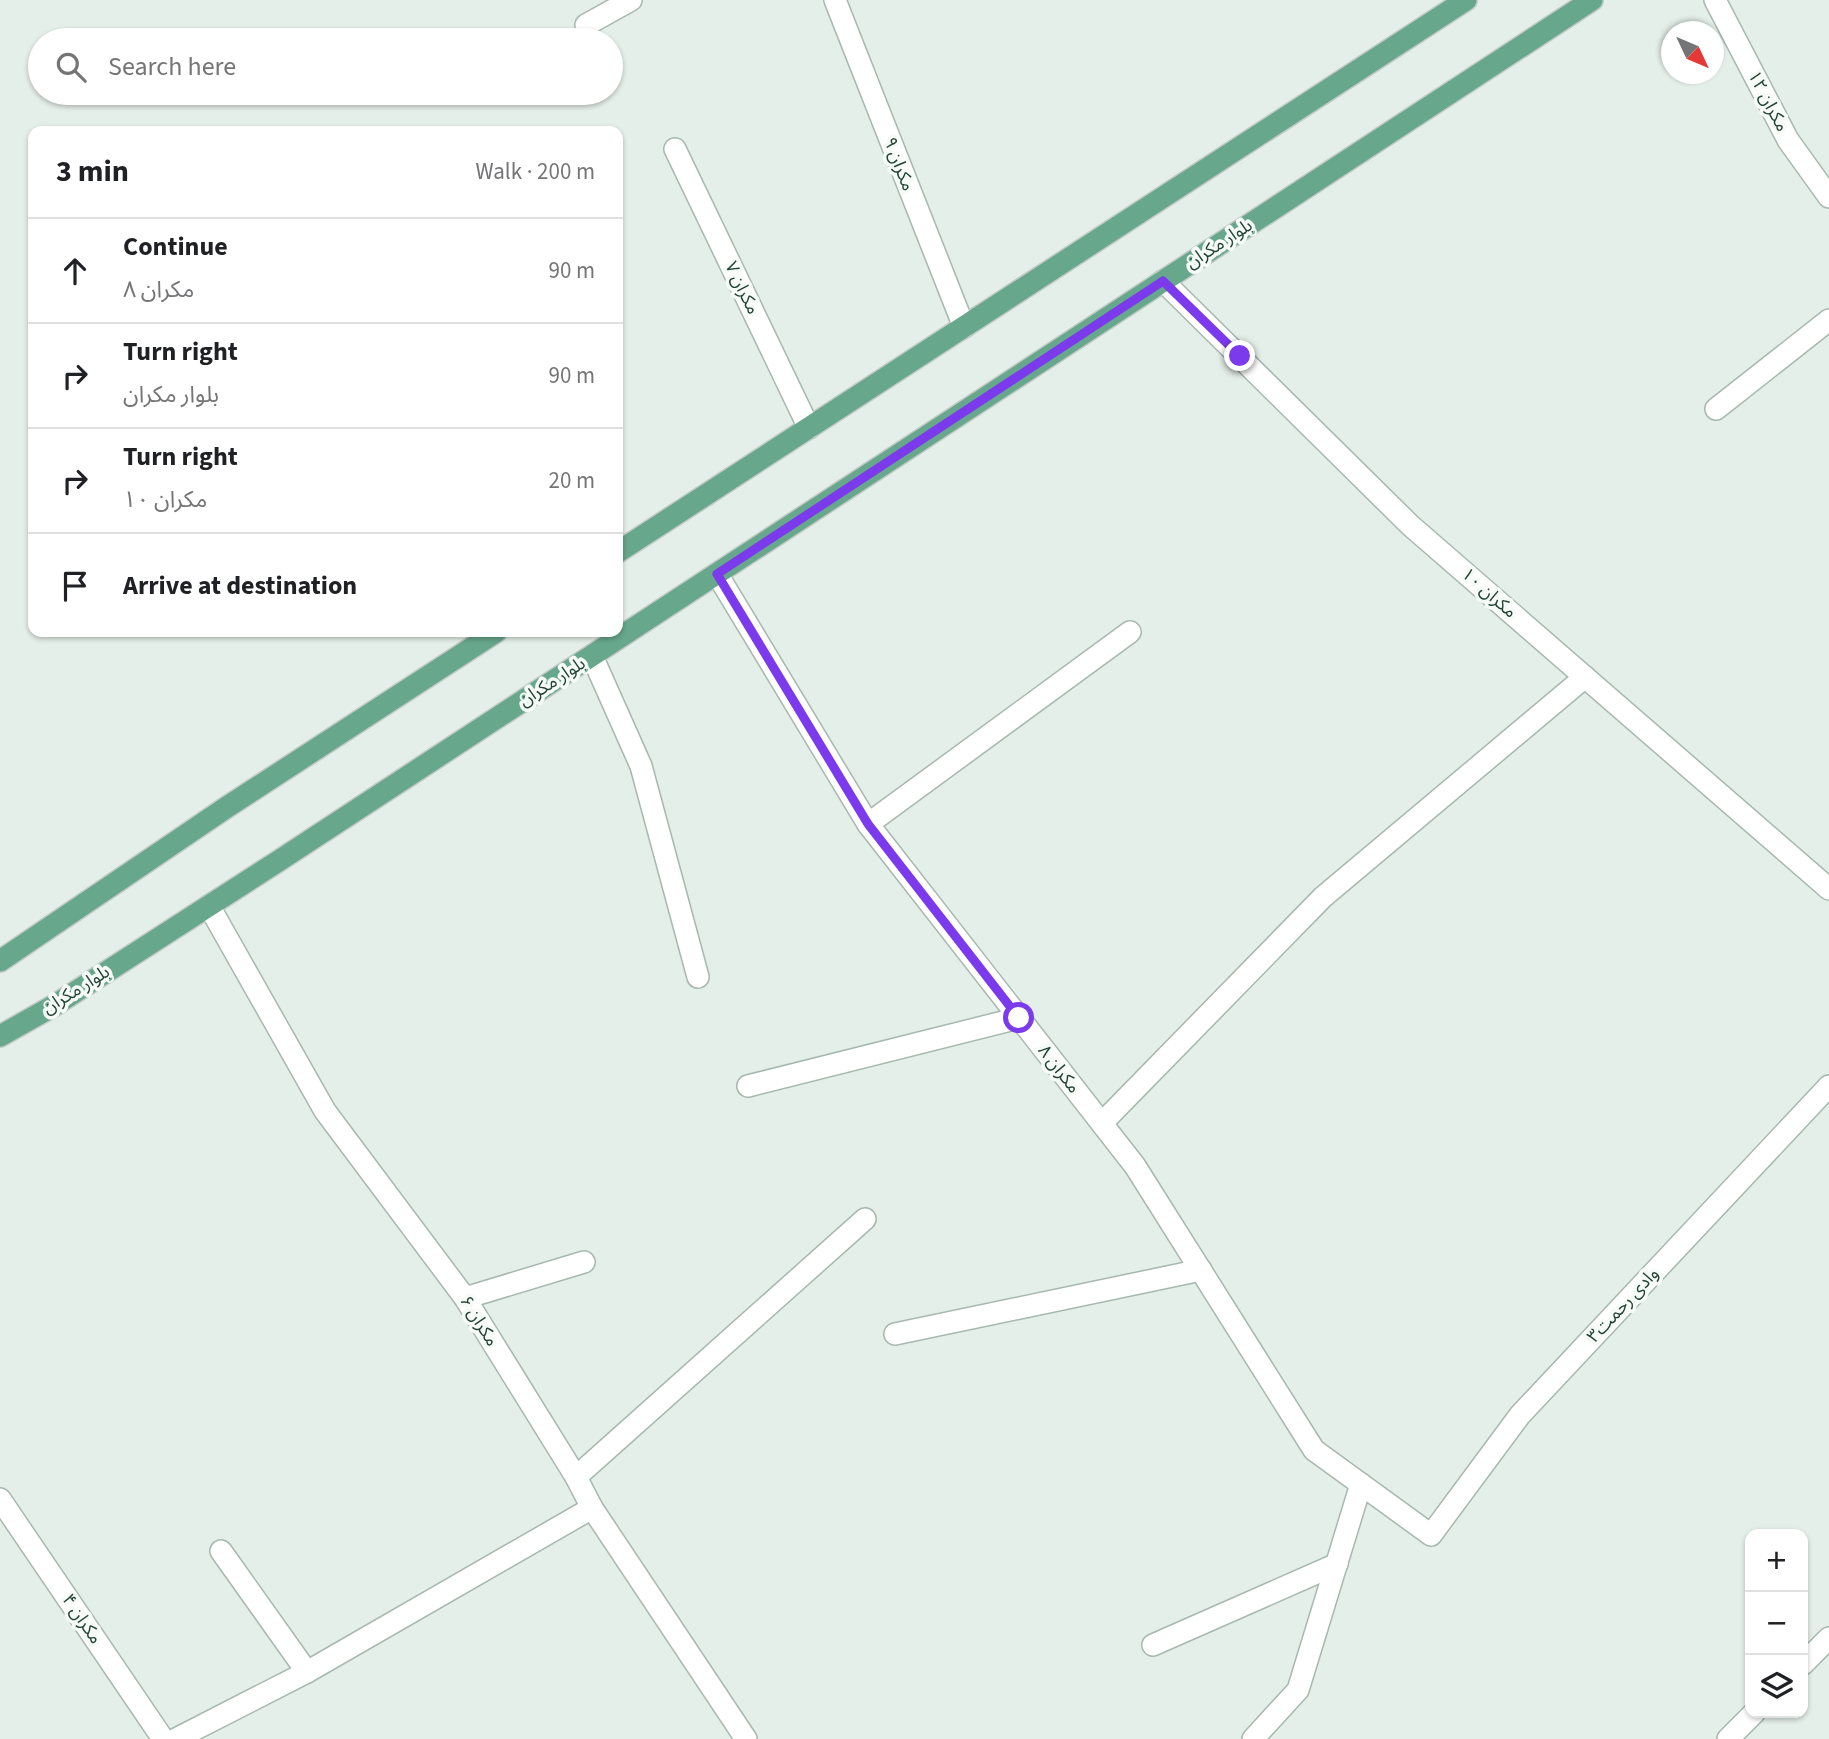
<!DOCTYPE html>
<meta charset="utf-8">
<style>
:root{--surface:#fff;--page:#f6f6f6;--text:#202124;--muted:#757577;--line:#e0e0e0}
body{margin:0;font-family:"Source Sans 3","Noto Sans Arabic",sans-serif;background:var(--page);color:var(--text)}
.controls{position:absolute;right:21px;bottom:21px;display:grid;overflow:hidden;border-radius:14px;box-shadow:0 2px 5px #0004}
.controls button{width:63px;height:63px;display:grid;place-items:center;padding:0;border:0;border-bottom:2px solid var(--line);background:var(--surface);color:var(--text);font:35px sans-serif}
.compass{position:absolute;left:1661px;top:21px;width:63px;height:63px;border-radius:50%;background:var(--surface);box-shadow:0 2px 5px #0004;rotate:134deg}
.stop{position:absolute;width:21px;height:21px;margin:-16px;border:5px solid #7c3aed;border-radius:50%;background:#fff}
.stop.end{background:#7c3aed;border-color:#fff;box-shadow:0 2px 7px #0008}
.list{margin:0;padding:0;list-style:none}
h2{display:flex;justify-content:space-between;align-items:center;height:91px;margin:0;padding:0 28px;font-size:30px}
h2 small{font-size:23px;font-weight:400;color:var(--muted)}
.list li{display:grid;grid-template-columns:46px 1fr auto;gap:21px;align-items:center;box-sizing:border-box;height:105px;padding:0 28px;border-top:2px solid var(--line)}
.list b{display:block;font-size:26px;white-space:nowrap}
.list p{margin:0;font-size:23px;white-space:nowrap;color:var(--muted)}
.list em{font-size:23px;font-style:normal;color:var(--muted)}
.icon{flex:none;width:38px;height:38px;fill:none;stroke:currentColor;stroke-width:2;stroke-linecap:round;stroke-linejoin:round}
.map{position:relative;flex:none;width:1829px;height:1739px;overflow:hidden}
.search{position:absolute;background:var(--surface);box-shadow:0 2px 5px #0004;left:28px;top:28px;width:595px;height:77px;display:flex;align-items:center;gap:18px;box-sizing:border-box;padding:0 24px;border-radius:38px;color:var(--muted);font-size:26px}
.panel{position:absolute;background:var(--surface);box-shadow:0 2px 5px #0004;left:28px;top:126px;width:595px;height:511px;border-radius:14px}
.map>svg:first-child{display:block}
.lines{fill:none;stroke-linecap:round;stroke-linejoin:round}
.street-casing{stroke:#a7b8af;stroke-width:24}
.primary-casing{stroke:#c1cac6;stroke-width:24}
.street{stroke:#fff;stroke-width:21}
.primary{stroke:#67a78b;stroke-width:21}
.route{stroke:#7c3aed;stroke-width:9}
.labels{text-anchor:middle;dominant-baseline:central;stroke-width:7;stroke-linejoin:round;paint-order:stroke}
.street-label{font-size:18px;fill:#234334;stroke:#f6fbf8}
</style>
<div class="map">
<svg width="1829" height="1739" viewBox="0 0 1829 1739">
<rect width="100%" height="100%" fill="#e5efe9"/>
<g class="lines">
<defs>
<g id="street">
<polyline points="835,0 964,327"/>
<polyline points="1715,0 1788,140 1829,197"/>
<polyline points="586,25 631,0"/>
<polyline points="675,149 809,428"/>
<polyline points="1163,281 1410,525 1829,889"/>
<polyline points="1716,409 1829,320"/>
<polyline points="717,574 868,824 1135,1166 1314,1450 1431,1535 1520,1415 1829,1086"/>
<polyline points="592,656 641,766 698,977"/>
<polyline points="868,824 1130,632"/>
<polyline points="209,906 325,1111 465,1298 576,1477 592,1508 746,1739"/>
<polyline points="748,1086 1019,1018"/>
<polyline points="1102,1123 1323,897 1585,677"/>
<polyline points="465,1298 584,1262"/>
<polyline points="895,1334 1201,1270"/>
<polyline points="576,1477 865,1219"/>
<polyline points="0,1499 163,1739"/>
<polyline points="221,1551 307,1672"/>
<polyline points="1153,1645 1337,1564"/>
<polyline points="1803,1664 1829,1638"/>
<polyline points="176,1739 307,1672 592,1508"/>
<polyline points="1253,1739 1298,1690 1361,1484"/>
<polyline points="1728,1739 1754,1713"/>
</g>
<g id="primary">
<polyline points="618,552 1466,0"/>
<polyline points="0,961 227,807 496,632"/>
<polyline points="0,1036 55,1005 277,862 1592,0"/>
</g>
</defs>
<use href="#street" class="street-casing"/>
<use href="#primary" class="primary-casing"/>
<use href="#street" class="street"/>
<use href="#primary" class="primary"/>
</g>
<g class="lines">
<polyline class="route" points="1019,1018 868,824 717,574 1163,281 1240,356"/>
</g>
<g class="labels">
<g class="street-label">
<text transform="translate(1768 101) rotate(62)">مکران ۱۲</text>
<text transform="translate(899 164) rotate(69)">مکران ۹</text>
<text transform="translate(1219 244) rotate(-33)">بلوار مکران</text>
<text transform="translate(742 288) rotate(64)">مکران ۷</text>
<text transform="translate(1489 593) rotate(41)">مکران ۱۰</text>
<text transform="translate(552 682) rotate(-33)">بلوار مکران</text>
<text transform="translate(76 990) rotate(-32)">بلوار مکران</text>
<text transform="translate(1059 1069) rotate(52)">مکران ۸</text>
<text transform="translate(1623 1305) rotate(-47)">وادی رحمت۳</text>
<text transform="translate(479 1321) rotate(58)">مکران ۶</text>
<text transform="translate(82 1619) rotate(56)">مکران ۴</text>
</g>
</g>
</svg>
<div class="controls">
<button>+</button>
<button>−</button>
<button><svg class="icon" aria-label="layers" viewBox="0 0 24 24"><path d="M12 4l9 5-9 5-9-5zM3 14l9 5 9-5"/></svg></button>
</div>
<svg class="compass" viewBox="-18 -18 36 36"><path d="M0-13l5 13h-10z" fill="#e53935"/><path d="M0 13l5-13h-10z" fill="#757577"/></svg>
<div class="stop" style="left:1019px;top:1018px"></div>
<div class="stop end" style="left:1240px;top:356px"></div>
<div class="search"><svg class="icon" aria-label="search" viewBox="0 0 24 24"><circle cx="10" cy="10" r="6"/><path d="M15 15l6 6"/></svg>Search here</div>
<section class="panel">
<h2>3 min<small>Walk · 200 m</small></h2>
<ul class="list">
<li><svg class="icon" aria-label="ahead" viewBox="0 0 24 24"><path d="M12 20V5M6 11l6-6 6 6"/></svg><div><b>Continue</b><p>مکران ۸</p></div><em>90 m</em></li>
<li><svg class="icon" aria-label="right" viewBox="0 0 24 24"><path d="M7 20v-9h11M14 6l5 5-5 5"/></svg><div><b>Turn right</b><p>بلوار مکران</p></div><em>90 m</em></li>
<li><svg class="icon" aria-label="right" viewBox="0 0 24 24"><path d="M7 20v-9h11M14 6l5 5-5 5"/></svg><div><b>Turn right</b><p>مکران ۱۰</p></div><em>20 m</em></li>
<li><svg class="icon" aria-label="arrive" viewBox="0 0 24 24"><path d="M6 21V4h12l-3 4 3 4H6"/></svg><div><b>Arrive at destination</b></div></li>
</ul>
</section>
</div>
